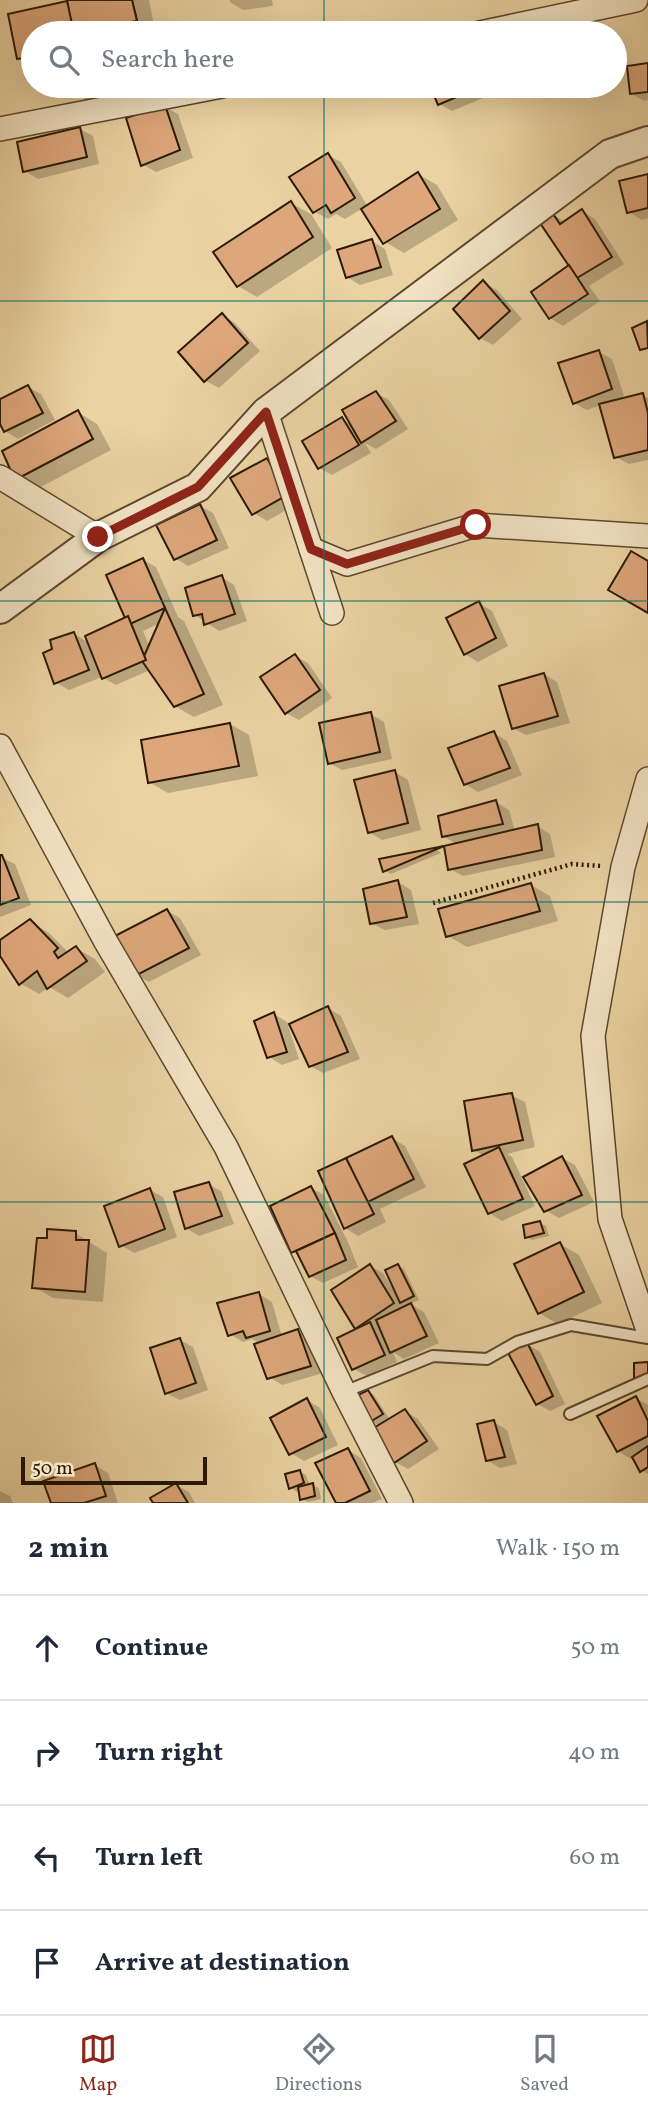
<!DOCTYPE html>
<meta charset="utf-8">
<style>
:root{--surface:#fff;--page:#f6f6f7;--text:#1f2937;--muted:#747a83;--line:#e0e1e3;--accent:#8f2418}
body{margin:0;font-family:Vollkorn,serif;background:var(--page);color:var(--text)}
.scale{position:absolute;left:21px;bottom:18px;width:186px;box-sizing:border-box;padding-left:7px;border:4px solid #2c1a05;border-top:0;font-size:19px;line-height:24px;white-space:nowrap;color:#2c1a05;-webkit-text-stroke:5px #f2e2c3;paint-order:stroke}
.stop{position:absolute;width:21px;height:21px;margin:-16px;border:5px solid #8f2418;border-radius:50%;background:#fff}
.stop.end{background:#8f2418;border-color:#fff;box-shadow:0 2px 7px #0008}
.list{margin:0;padding:0;list-style:none}
h2{display:flex;justify-content:space-between;align-items:center;height:91px;margin:0;padding:0 28px;font-size:30px}
h2 small{font-size:23px;font-weight:400;color:var(--muted)}
.list li{display:grid;grid-template-columns:46px 1fr auto;gap:21px;align-items:center;box-sizing:border-box;height:105px;padding:0 28px;border-top:2px solid var(--line)}
.list b{display:block;font-size:26px;white-space:nowrap}
.list em{font-size:23px;font-style:normal;color:var(--muted)}
.icon{flex:none;width:38px;height:38px;fill:none;stroke:currentColor;stroke-width:2;stroke-linecap:round;stroke-linejoin:round}
.map{position:relative;flex:none;width:648px;height:1503px;overflow:hidden}
.search{position:absolute;background:var(--surface);box-shadow:0 7px 28px #0002;left:21px;right:21px;top:21px;height:77px;display:flex;align-items:center;gap:18px;box-sizing:border-box;padding:0 24px;border-radius:38px;color:var(--muted);font-size:26px}
.sheet{height:511px;background:var(--surface)}
nav{display:flex;justify-content:space-around;align-items:center;box-sizing:border-box;height:98px;border-top:2px solid var(--line);background:var(--surface);font-size:19px;color:var(--muted)}
nav a{display:grid;justify-items:center;gap:4px}
nav .on{color:var(--accent)}
.map>svg:first-child{display:block}
.shadow{fill:#0003;fill-rule:evenodd}
.building{fill:#dda67b;stroke:#2c1a05;stroke-width:2}
.lines{fill:none;stroke-linecap:round;stroke-linejoin:round}
.service-casing{stroke:#5c482c;stroke-width:14}
.minor-casing{stroke:#5c482c;stroke-width:26}
.tertiary-casing{stroke:#5c482c;stroke-width:32}
.path{stroke:#2c1a05;stroke-width:4.5;stroke-dasharray:2 3.5;stroke-linecap:butt}
.service{stroke:#f2e2c3;stroke-width:10}
.minor{stroke:#f2e2c3;stroke-width:23}
.tertiary{stroke:#f2e2c3;stroke-width:28}
.route{stroke:#8f2418;stroke-width:9}
.grid{fill:none;stroke:#0f766e;stroke-width:2;stroke-opacity:0.55}
</style>
<div class="map">
<svg width="648" height="1503" viewBox="0 0 648 1503">
<rect width="100%" height="100%" fill="#ebd2a2"/>
<filter id="stains"><feTurbulence type="fractalNoise" baseFrequency=".00286" numOctaves="4"/><feColorMatrix values="0 0 0 0 .2 0 0 0 0 .09 0 0 0 0 .02 0 0 0 .5 -.17"/></filter>
<radialGradient id="worn" r=".72"><stop offset=".6" stop-color="#630" stop-opacity="0"/><stop offset="1" stop-color="#630" stop-opacity=".3"/></radialGradient>
<g class="shadow">
<polygon points="69,0 149,0 155,31 144,33 33,33 33,67 18,58 10,15 69,3"/>
<polygon points="230,0 272,0 273,6 243,10 230,2"/>
<polygon points="568,24 582,33 530,33"/>
<polygon points="648,65 648,100 644,101 631,93"/>
<polygon points="74,86 101,86 103,99 88,101 75,93"/>
<polygon points="432,86 498,86 500,91 452,111 439,104"/>
<polygon points="165,107 178,114 193,158 156,172 142,164"/>
<polygon points="80,129 93,136 99,164 38,179 25,171"/>
<polygon points="328,155 341,162 368,207 418,174 437,185 458,220 404,253 385,242 363,208 345,219 336,214 328,219 315,212"/>
<polygon points="648,175 648,218 642,220 629,212"/>
<polygon points="291,203 311,214 332,248 257,297 238,286"/>
<polygon points="582,211 595,219 624,264 589,286 600,301 563,326 550,318 571,266 551,213 565,222"/>
<polygon points="372,241 385,249 393,275 360,285 347,277"/>
<polygon points="484,283 497,290 522,319 493,345 480,338"/>
<polygon points="222,315 235,323 260,351 219,388 206,381 180,352"/>
<polygon points="599,352 612,359 624,396 617,399 617,401 642,395 648,398 648,460 629,464 616,457 601,405 587,410 574,403"/>
<polygon points="28,387 41,394 55,420 18,439 5,431 0,420 0,401"/>
<polygon points="376,393 389,400 408,429 376,449 365,443 371,453 332,475 319,468 342,419 353,425"/>
<polygon points="78,412 97,424 111,450 35,490 16,479"/>
<polygon points="267,460 281,468 299,503 267,521 254,513"/>
<polygon points="200,506 213,513 229,548 188,566 175,558"/>
<path d="M143,560L156,567L178,617L184,621L223,705L194,717L175,706L150,670L116,685L102,677L69,690L55,682L73,633L89,643L127,619ZM160,623L150,648L143,631Z"/>
<polygon points="221,577 234,585 247,621 219,631 195,615"/>
<polygon points="479,603 492,611 508,646 478,662 465,654"/>
<polygon points="295,656 308,663 332,698 299,720 286,713"/>
<polygon points="544,674 557,682 570,723 526,735 513,728"/>
<polygon points="371,714 384,722 392,759 342,770 329,763"/>
<polygon points="230,724 249,735 258,776 168,793 149,782"/>
<polygon points="494,733 507,741 522,775 478,792 465,784"/>
<polygon points="395,772 408,780 421,830 382,840 369,832"/>
<polygon points="496,802 509,810 515,831 537,826 550,834 555,857 463,876 450,869 458,845 443,836"/>
<polygon points="436,849 441,853 391,874 385,871"/>
<polygon points="0,857 15,864 31,905 0,917"/>
<polygon points="398,882 411,890 419,924 385,930 371,923"/>
<polygon points="531,885 550,896 558,921 467,947 448,936"/>
<polygon points="167,911 180,918 201,955 149,982 136,975"/>
<polygon points="30,921 49,933 69,953 76,948 95,959 105,972 68,998 49,987 39,994 20,983 0,953 0,943"/>
<polygon points="328,1008 341,1016 360,1059 323,1073 310,1066"/>
<polygon points="274,1014 287,1022 299,1059 282,1065 269,1057"/>
<polygon points="511,1095 525,1102 535,1147 507,1154 512,1157 535,1206 502,1221 489,1213 484,1156 474,1150"/>
<polygon points="392,1138 405,1146 426,1187 380,1209 386,1222 358,1236 345,1228"/>
<polygon points="562,1158 575,1165 594,1202 559,1218 545,1210"/>
<polygon points="208,1184 221,1191 234,1224 199,1236 186,1228"/>
<polygon points="311,1188 324,1195 348,1242 358,1267 323,1283 310,1276 300,1256 293,1252"/>
<polygon points="150,1190 163,1197 177,1237 134,1253 121,1245"/>
<polygon points="540,1223 546,1226 549,1236 532,1240 526,1237"/>
<polygon points="75,1233 107,1253 103,1302 53,1298 34,1287"/>
<polygon points="560,1244 579,1255 602,1303 558,1324 539,1313"/>
<polygon points="370,1266 383,1273 395,1293 397,1292 398,1266 404,1269 419,1300 410,1304 424,1312 439,1343 404,1359 393,1352 397,1362 367,1376 354,1369 359,1329 356,1328"/>
<polygon points="259,1294 272,1302 282,1337 298,1331 311,1339 323,1373 282,1385 269,1377 260,1344 252,1339 243,1342 230,1334"/>
<polygon points="180,1340 193,1347 208,1390 180,1400 166,1393"/>
<polygon points="527,1344 540,1352 565,1404 550,1411 537,1404"/>
<polygon points="368,1392 374,1395 390,1420 405,1411 418,1419 439,1449 408,1469 395,1462 380,1426 371,1421"/>
<polygon points="636,1398 648,1405 648,1474 641,1470 634,1457 631,1459 618,1451"/>
<polygon points="307,1400 320,1408 338,1445 304,1461 291,1453"/>
<polygon points="494,1422 507,1430 517,1464 500,1468 487,1460"/>
<polygon points="348,1450 361,1458 382,1499 373,1503 338,1503"/>
<polygon points="95,1465 108,1473 118,1503 52,1503"/>
<polygon points="300,1472 306,1475 310,1486 313,1485 319,1488 321,1499 308,1502 302,1499 300,1490 297,1492 291,1488"/>
<polygon points="176,1485 189,1492 195,1503 155,1503"/>
<polygon points="0,1491 10,1496 13,1503 0,1503"/>
</g>
<g class="building">
<polygon points="67,0 132,0 137,21 73,33"/>
<polygon points="67,0 132,0 137,21 73,33"/>
<polygon points="67,1 74,33 33,33 33,57 17,59 8,14"/>
<polygon points="569,23 570,33 528,33"/>
<polygon points="648,63 648,92 630,94 627,66"/>
<polygon points="72,86 90,86 91,92 74,94"/>
<polygon points="430,86 482,86 438,105"/>
<polygon points="165,105 180,150 141,166 126,118"/>
<polygon points="80,127 87,157 23,172 17,142"/>
<polygon points="328,153 355,198 331,213 326,205 313,213 289,177"/>
<polygon points="418,172 440,209 383,244 361,209"/>
<polygon points="648,174 648,208 627,213 619,181"/>
<polygon points="291,201 313,237 237,287 213,252"/>
<polygon points="582,209 612,257 577,278 538,220 551,211 560,224"/>
<polygon points="372,239 381,267 346,278 337,250"/>
<polygon points="569,265 588,294 549,319 531,292"/>
<polygon points="483,280 510,311 479,339 453,309"/>
<polygon points="222,313 248,343 204,382 178,352"/>
<polygon points="647,321 648,348 640,350 632,328"/>
<polygon points="599,350 612,389 573,404 558,363"/>
<polygon points="28,385 43,413 4,432 0,424 0,399"/>
<polygon points="376,391 396,421 361,443 342,410"/>
<polygon points="643,393 648,413 648,450 614,458 599,404"/>
<polygon points="78,410 93,439 15,480 2,451"/>
<polygon points="342,417 359,445 318,469 302,441"/>
<polygon points="267,458 287,495 252,515 230,478"/>
<polygon points="200,504 217,540 174,560 156,525"/>
<polygon points="631,551 648,561 648,613 608,590"/>
<polygon points="143,558 165,608 128,625 106,575"/>
<polygon points="222,575 235,614 204,625 202,614 193,616 185,588"/>
<polygon points="479,601 496,638 464,655 446,618"/>
<polygon points="165,608 204,694 174,707 142,661"/>
<polygon points="128,616 146,660 102,679 85,636"/>
<polygon points="74,632 89,670 54,684 43,653 52,649 50,640"/>
<polygon points="295,654 320,690 285,714 260,677"/>
<polygon points="544,673 558,716 512,729 499,686"/>
<polygon points="371,712 380,752 328,764 319,723"/>
<polygon points="230,723 239,766 148,783 141,740"/>
<polygon points="494,731 510,768 464,785 448,748"/>
<polygon points="395,770 408,823 368,833 354,780"/>
<polygon points="496,800 503,824 442,837 438,816"/>
<polygon points="538,824 542,850 448,870 444,846"/>
<polygon points="444,846 383,872 379,859"/>
<polygon points="0,855 2,855 19,898 0,905"/>
<polygon points="398,880 407,917 370,924 363,889"/>
<polygon points="531,883 540,911 446,937 438,909"/>
<polygon points="167,909 189,948 135,976 113,937"/>
<polygon points="30,919 58,948 54,952 58,958 76,946 87,961 47,989 37,971 19,985 0,956 0,940"/>
<polygon points="328,1006 348,1052 309,1067 289,1024"/>
<polygon points="274,1012 287,1052 267,1058 254,1021"/>
<polygon points="512,1093 523,1140 472,1151 464,1101"/>
<polygon points="392,1136 414,1179 366,1203 346,1158"/>
<polygon points="499,1147 523,1199 488,1214 464,1164"/>
<polygon points="562,1156 582,1195 544,1212 523,1177"/>
<polygon points="346,1158 374,1214 344,1229 318,1171"/>
<polygon points="209,1182 222,1216 185,1229 174,1192"/>
<polygon points="311,1186 335,1233 291,1253 270,1206"/>
<polygon points="150,1188 165,1229 119,1247 104,1206"/>
<polygon points="540,1221 544,1233 525,1238 523,1225"/>
<polygon points="47,1229 76,1231 76,1240 89,1240 85,1292 32,1288 37,1238 47,1238"/>
<polygon points="335,1233 346,1260 309,1277 296,1251"/>
<polygon points="560,1242 584,1292 538,1314 514,1264"/>
<polygon points="370,1264 394,1303 355,1329 331,1290"/>
<polygon points="398,1264 414,1296 400,1303 385,1270"/>
<polygon points="259,1292 270,1331 246,1338 243,1331 228,1336 217,1303"/>
<polygon points="411,1303 427,1336 390,1353 376,1320"/>
<polygon points="370,1322 385,1355 352,1370 337,1338"/>
<polygon points="298,1329 311,1366 267,1379 254,1344"/>
<polygon points="180,1338 196,1383 165,1394 150,1348"/>
<polygon points="527,1342 553,1396 536,1405 507,1351"/>
<polygon points="648,1362 648,1377 634,1379 634,1363"/>
<polygon points="368,1390 383,1414 370,1422 352,1398"/>
<polygon points="636,1396 648,1421 648,1436 617,1452 597,1416"/>
<polygon points="307,1398 326,1437 289,1455 270,1418"/>
<polygon points="405,1409 427,1441 394,1463 372,1429"/>
<polygon points="494,1420 505,1457 486,1461 477,1424"/>
<polygon points="648,1446 648,1467 640,1472 632,1457"/>
<polygon points="348,1448 370,1491 345,1503 336,1503 315,1463"/>
<polygon points="95,1463 106,1496 84,1503 51,1503 43,1481"/>
<polygon points="300,1470 304,1483 289,1489 285,1474"/>
<polygon points="176,1483 188,1503 153,1503 150,1498"/>
<polygon points="313,1483 315,1496 300,1500 298,1487"/>
</g>
<g class="lines">
<defs>
<g id="service">
<polyline points="344,1392 433,1356 487,1359 517,1342 571,1325 648,1338"/>
<polyline points="570,1414 648,1379"/>
</g>
<g id="minor">
<polyline points="480,33 636,0"/>
<polyline points="0,129 222,86"/>
<polyline points="266,412 332,613"/>
<polyline points="0,477 98,537"/>
<polyline points="311,549 347,564 476,525 648,536"/>
<polyline points="0,746 106,942 226,1147 344,1392 401,1503"/>
<polyline points="648,779 623,867 593,1036 610,1219 648,1330"/>
</g>
<polyline id="tertiary" points="0,609 98,537 198,487 266,412 610,154 648,141"/>
</defs>
<use href="#service" class="service-casing"/>
<use href="#minor" class="minor-casing"/>
<use href="#tertiary" class="tertiary-casing"/>
<polyline class="path" points="433,903 572,864 602,866"/>
<use href="#service" class="service"/>
<use href="#minor" class="minor"/>
<use href="#tertiary" class="tertiary"/>
</g>
<g class="lines">
<polyline class="route" points="98,537 198,487 266,412 311,549 347,564 476,525"/>
</g>
<path class="grid" d="M324,0V33M324,86V1503M0,301H648M0,601H648M0,902H648M0,1202H648"/>
<rect width="100%" height="100%" filter="url(#stains)"/>
<rect width="100%" height="100%" fill="url(#worn)"/>
</svg>
<div class="scale">50 m</div>
<div class="stop" style="left:476px;top:525px"></div>
<div class="stop end" style="left:98px;top:537px"></div>
<div class="search"><svg class="icon" aria-label="search" viewBox="0 0 24 24"><circle cx="10" cy="10" r="6"/><path d="M15 15l6 6"/></svg>Search here</div>
</div>
<section class="sheet">
<h2>2 min<small>Walk · 150 m</small></h2>
<ul class="list">
<li><svg class="icon" aria-label="ahead" viewBox="0 0 24 24"><path d="M12 20V5M6 11l6-6 6 6"/></svg><div><b>Continue</b></div><em>50 m</em></li>
<li><svg class="icon" aria-label="right" viewBox="0 0 24 24"><path d="M7 20v-9h11M14 6l5 5-5 5"/></svg><div><b>Turn right</b></div><em>40 m</em></li>
<li><svg class="icon" aria-label="left" viewBox="0 0 24 24"><path d="M17 20v-9H6M10 6l-5 5 5 5"/></svg><div><b>Turn left</b></div><em>60 m</em></li>
<li><svg class="icon" aria-label="arrive" viewBox="0 0 24 24"><path d="M6 21V4h12l-3 4 3 4H6"/></svg><div><b>Arrive at destination</b></div></li>
</ul>
</section>
<nav>
<a class="on"><svg class="icon" aria-label="map" viewBox="0 0 24 24"><path d="M3 6l6-2 6 2 6-2v14l-6 2-6-2-6 2zM9 4v14M15 6v14"/></svg>Map</a>
<a><svg class="icon" aria-label="directions" viewBox="0 0 24 24"><path d="M12 3l9 9-9 9-9-9zM9 14v-3h6M13 9l2 2-2 2"/></svg>Directions</a>
<a><svg class="icon" aria-label="saved" viewBox="0 0 24 24"><path d="M7 4h10v16l-5-4-5 4z"/></svg>Saved</a>
</nav>
